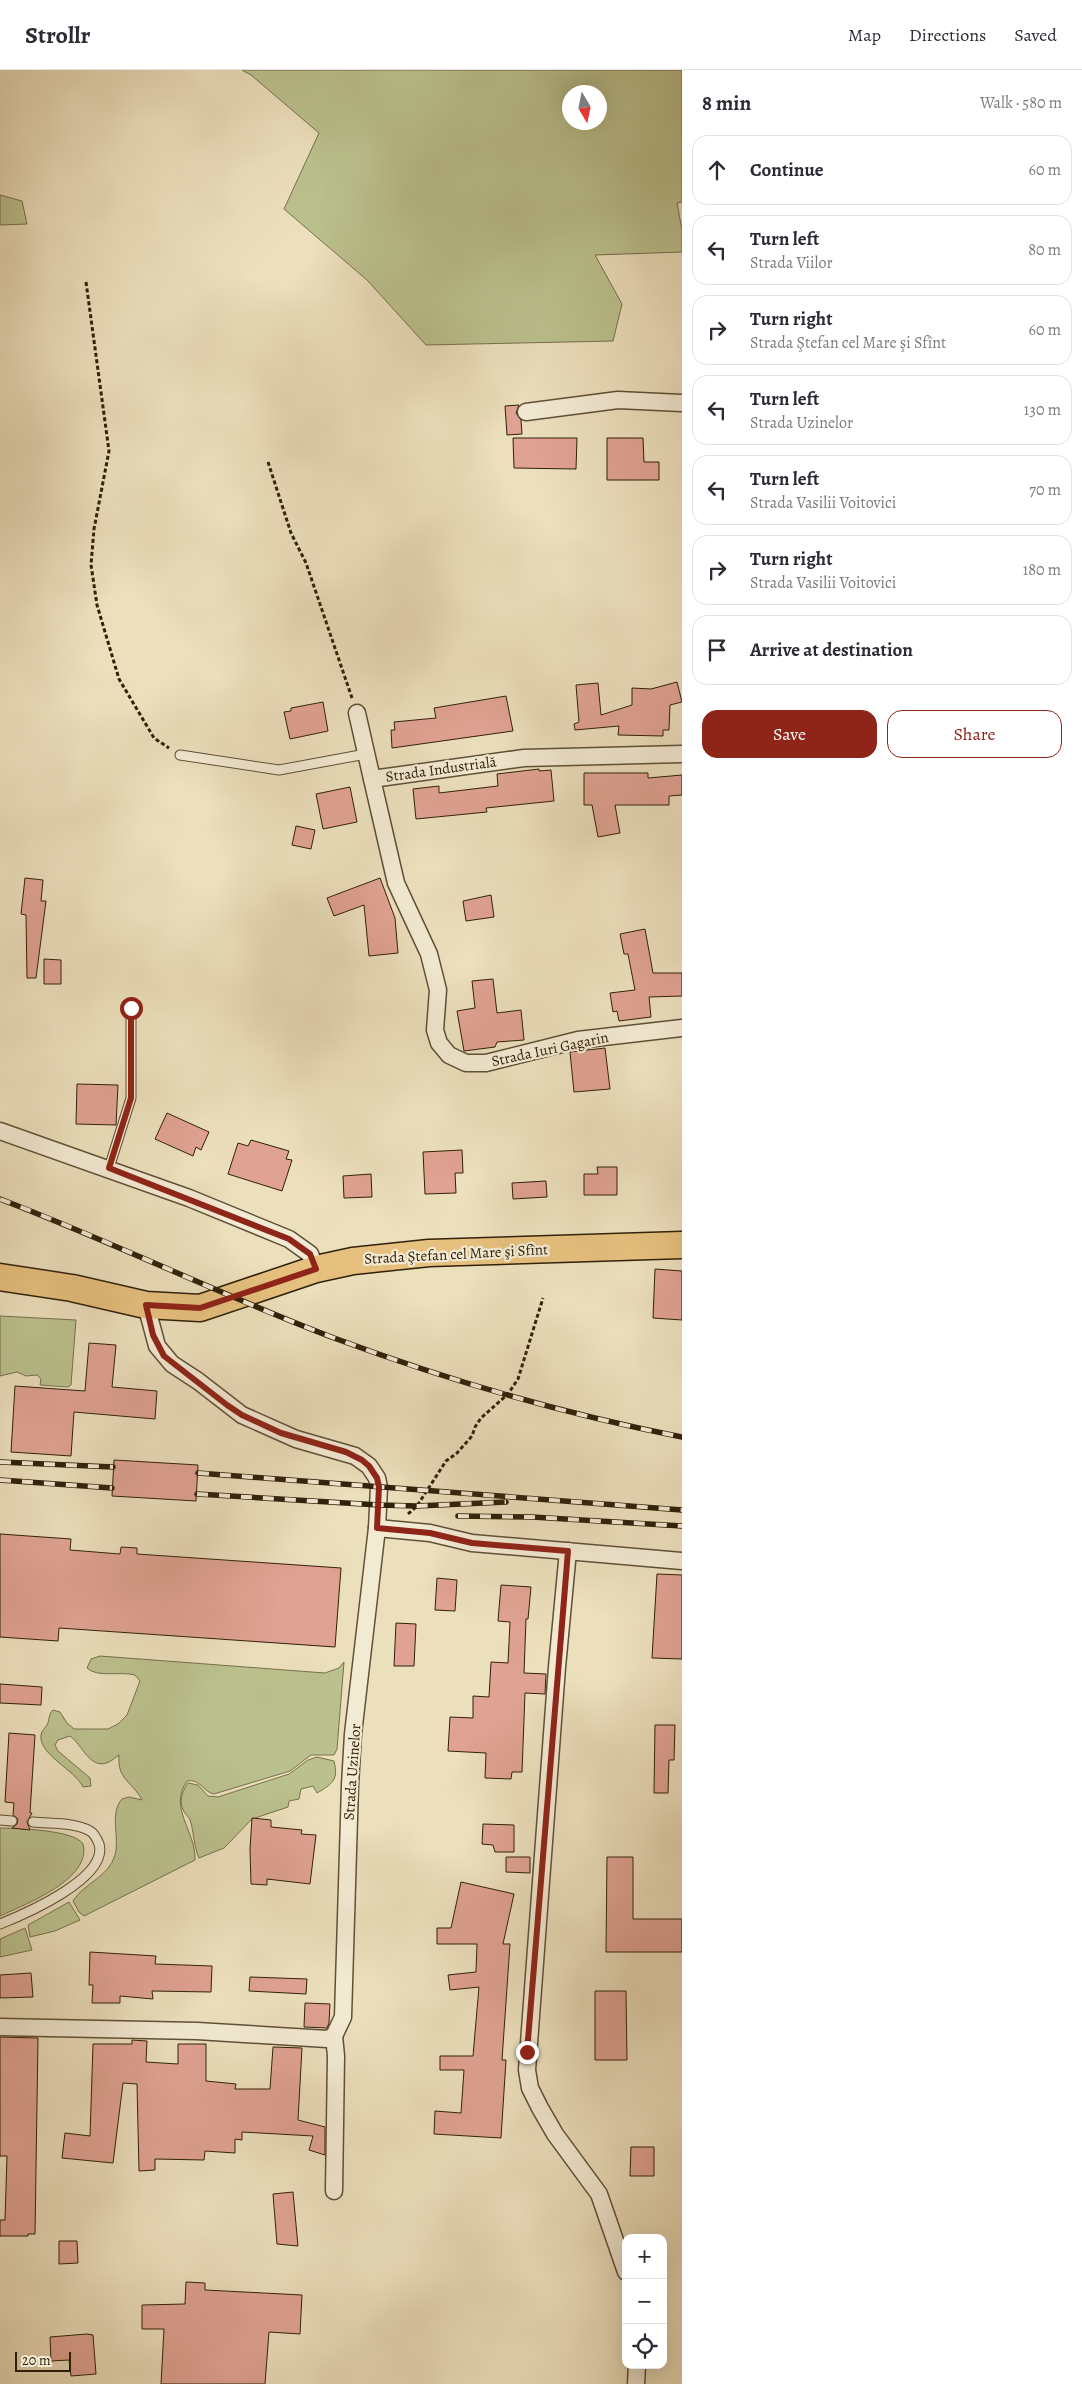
<!DOCTYPE html>
<meta charset="utf-8">
<style>
:root{--surface:#fff;--page:#f7f7f7;--text:#2b2b33;--muted:#7c7c81;--line:#e1e1e2;--accent:#8f2418}
body{margin:0;font-family:Alegreya,serif;background:var(--page);color:var(--text)}
.controls{position:absolute;right:15px;bottom:15px;display:grid;overflow:hidden;border-radius:10px;box-shadow:0 5px 20px #0002}
.controls button{width:45px;height:45px;display:grid;place-items:center;padding:0;border:0;border-bottom:1px solid var(--line);background:var(--surface);color:var(--text);font:25px sans-serif}
.compass{position:absolute;left:562px;top:15px;width:45px;height:45px;border-radius:50%;background:var(--surface);box-shadow:0 5px 20px #0002;rotate:170deg}
.scale{position:absolute;left:15px;bottom:12px;width:56px;box-sizing:border-box;padding-left:5px;border:2px solid #30200a;border-top:0;font-size:14px;line-height:18px;white-space:nowrap;color:#30200a;-webkit-text-stroke:4px #f3ead3;paint-order:stroke}
.stop{position:absolute;width:15px;height:15px;margin:-11px;border:4px solid #8f2418;border-radius:50%;background:#fff}
.stop.end{background:#8f2418;border-color:#fff;box-shadow:0 1px 5px #0008}
.list{margin:0;padding:0;list-style:none}
h2{display:flex;justify-content:space-between;align-items:center;height:65px;margin:0;padding:0 20px;font-size:21px}
h2 small{font-size:16px;font-weight:400;color:var(--muted)}
.list li{display:grid;grid-template-columns:32px 1fr auto;gap:15px;align-items:center;box-sizing:border-box;height:70px;margin:0 10px 10px;padding:0 10px;border:1px solid var(--line);border-radius:15px}
.list b{display:block;font-size:19px;white-space:nowrap}
.list p{margin:0;font-size:16px;white-space:nowrap;color:var(--muted)}
.list em{font-size:16px;font-style:normal;color:var(--muted)}
.actions{display:flex;gap:10px;padding:15px 20px}
.actions a{flex:1;padding:11px 0;border:1px solid var(--accent);border-radius:15px;text-align:center;font-size:18px;color:var(--accent)}
.actions .main{background:var(--accent);color:#fff}
.icon{flex:none;width:28px;height:28px;fill:none;stroke:currentColor;stroke-width:2;stroke-linecap:round;stroke-linejoin:round}
.map{position:relative;flex:none;width:682px;height:2314px;overflow:hidden}
header{display:flex;align-items:center;gap:30px;box-sizing:border-box;height:70px;padding:0 25px;background:var(--surface);border-bottom:1px solid var(--line)}
header strong{font-size:24px}
nav{display:flex;gap:28px;margin-inline-start:auto;font-size:18px}
main{display:flex}
aside{flex:1;background:var(--surface)}
.map>svg:first-child{display:block}
.green{fill:#bbc18e;stroke:#76704c;fill-rule:evenodd}
.building{fill:#e0a292;stroke:#30200a}
.lines{fill:none;stroke-linecap:round;stroke-linejoin:round}
.service-casing{stroke:#5f5036;stroke-width:11}
.minor-casing{stroke:#5f5036;stroke-width:19}
.primary-casing{stroke:#30200a;stroke-width:29}
.path{stroke:#30200a;stroke-width:3;stroke-dasharray:4 2.5;stroke-linecap:butt}
.service{stroke:#f3ead3;stroke-width:9}
.minor{stroke:#f3ead3;stroke-width:16}
.primary{stroke:#e6c07e;stroke-width:26}
.rail-casing{stroke:#30200a;stroke-width:5.5}
.rail{stroke:#f3ead3;stroke-width:4;stroke-dasharray:11;stroke-linecap:butt}
.route{stroke:#8f2418;stroke-width:6}
.labels{text-anchor:middle;dominant-baseline:central;stroke-width:4.5;stroke-linejoin:round;paint-order:stroke}
.street-label{font-size:15px;fill:#30200a;stroke:#f3ead3}
</style>
<header>
<strong>Strollr</strong>
<nav><a>Map</a><a>Directions</a><a>Saved</a></nav>
</header>
<main>
<div class="map">
<svg width="682" height="2314" viewBox="0 0 682 2314">
<rect width="100%" height="100%" fill="#ecdfbc"/>
<filter id="stains"><feTurbulence type="fractalNoise" baseFrequency=".004" numOctaves="4"/><feColorMatrix values="0 0 0 0 .2 0 0 0 0 .09 0 0 0 0 .02 0 0 0 .5 -.17"/></filter>
<radialGradient id="worn" r=".72"><stop offset=".6" stop-color="#630" stop-opacity="0"/><stop offset="1" stop-color="#630" stop-opacity=".3"/></radialGradient>
<g class="green">
<path d="M242,0H682V132L677,133L682,160V182L595,185L622,234L613,271L426,275L367,210L284,139L319,63L251,5ZM570,22H600V52H570Z"/>
<polygon points="0,125 22,131 27,154 0,155"/>
<polygon points="0,1246 76,1250 71,1315 68,1317 40,1315 41,1309 37,1305 26,1306 17,1302 0,1306"/>
<path d="M100,1586L325,1603L339,1598L344,1592L337,1679L334,1685H311L290,1701L214,1724C203,1722 200,1708 187,1711C168,1738 196,1761 195,1790L84,1846L79,1842L73,1831C84,1813 109,1807 115,1785C120,1767 109,1744 122,1729L129,1727L142,1730C132,1711 117,1710 119,1685C116,1687 113,1690 109,1692C90,1701 82,1674 70,1666L58,1670L55,1675L58,1681L90,1708L91,1716L83,1717C75,1700 38,1684 41,1665C42,1660 45,1658 47,1655C50,1649 48,1645 53,1640L60,1642L67,1653L74,1659H108L118,1654L127,1645L140,1611L135,1605C120,1601 97,1608 87,1598L91,1589Z"/>
<path d="M317,1687L334,1691C339,1710 332,1714 317,1723L313,1716L301,1719L299,1729L289,1731L288,1737L252,1749L224,1778L199,1788C194,1777 194,1765 191,1753C190,1748 188,1747 185,1743C178,1734 182,1721 188,1713L198,1715L208,1726L218,1727L289,1704L308,1690Z"/>
<path d="M0,1758C16,1758 75,1760 83,1774C92,1809 26,1834 0,1846Z"/>
<polygon points="69,1832 80,1850 55,1861 30,1867 28,1855"/>
<polygon points="25,1858 32,1880 0,1887 0,1869"/>
</g>
<g class="building">
<polygon points="519,335 516,343 521,350 522,364 507,365 505,336"/>
<polygon points="513,368 577,368 576,399 514,398"/>
<polygon points="607,368 643,368 644,392 659,392 659,410 607,410"/>
<polygon points="677,612 682,632 670,635 669,660 663,660 663,666 618,665 619,656 575,660 574,654 579,652 576,615 598,613 601,645 632,635 632,618 651,619"/>
<polygon points="506,626 513,661 392,678 391,660 395,660 394,652 436,648 434,638"/>
<polygon points="323,632 328,661 290,669 284,642 291,641 291,638"/>
<polygon points="539,699 539,701 551,700 554,731 486,738 487,742 416,749 413,719 439,716 439,723 498,716 497,704"/>
<polygon points="584,703 648,703 648,708 682,705 682,725 669,726 669,735 615,735 620,763 598,767 592,735 584,735"/>
<polygon points="350,717 357,752 323,759 316,724"/>
<polygon points="296,756 315,760 311,779 292,775"/>
<polygon points="25,808 43,810 41,831 46,831 36,908 27,908 26,845 21,844"/>
<polygon points="380,808 395,848 398,883 369,886 364,835 334,846 327,828"/>
<polygon points="491,825 494,847 466,851 463,831"/>
<polygon points="645,859 653,903 682,903 682,926 649,927 651,947 619,951 617,941 613,942 610,923 635,920 628,884 624,884 620,864"/>
<polygon points="44,889 61,890 61,914 44,914"/>
<polygon points="493,909 497,943 521,940 524,970 497,972 495,977 464,981 457,941 475,938 472,911"/>
<polygon points="605,978 610,1019 574,1022 570,982"/>
<polygon points="77,1014 118,1015 116,1055 76,1054"/>
<polygon points="167,1043 209,1062 201,1080 196,1077 193,1086 155,1069"/>
<polygon points="251,1070 289,1081 286,1089 292,1090 282,1121 228,1104 238,1073 248,1076"/>
<polygon points="462,1080 463,1103 455,1103 456,1123 425,1124 423,1082"/>
<polygon points="597,1097 617,1097 617,1125 584,1125 584,1104 598,1104"/>
<polygon points="371,1104 372,1127 344,1128 343,1106"/>
<polygon points="546,1111 547,1127 513,1129 512,1113"/>
<polygon points="655,1199 682,1201 682,1250 653,1248"/>
<polygon points="89,1273 116,1275 112,1317 157,1321 155,1349 74,1342 71,1386 11,1382 15,1316 85,1321"/>
<polygon points="114,1390 198,1395 196,1431 112,1426"/>
<polygon points="0,1464 71,1469 70,1480 120,1484 121,1477 137,1478 137,1484 341,1498 335,1577 59,1558 58,1571 0,1567"/>
<polygon points="657,1504 682,1505 682,1589 652,1588"/>
<polygon points="437,1508 457,1510 455,1541 435,1540"/>
<polygon points="501,1515 531,1517 528,1549 526,1549 524,1603 546,1604 545,1624 525,1623 522,1702 512,1702 511,1709 485,1708 486,1683 448,1681 450,1647 473,1648 473,1626 489,1627 491,1592 508,1593 510,1552 498,1551"/>
<polygon points="396,1553 416,1554 414,1596 394,1596"/>
<polygon points="0,1614 42,1617 41,1635 0,1633"/>
<polygon points="655,1655 675,1655 674,1690 669,1690 668,1723 654,1723"/>
<polygon points="9,1663 35,1665 30,1743 32,1743 27,1752 30,1760 12,1758 17,1754 18,1749 13,1745 14,1733 5,1732"/>
<polygon points="252,1748 271,1750 271,1757 302,1760 301,1764 316,1765 310,1814 267,1809 267,1815 251,1814 250,1779"/>
<polygon points="483,1754 514,1755 514,1782 495,1782 493,1775 482,1774"/>
<polygon points="506,1787 530,1787 530,1803 506,1802"/>
<polygon points="607,1787 633,1787 633,1849 682,1849 682,1882 606,1882"/>
<polygon points="461,1812 514,1824 503,1874 510,1874 502,1990 506,1990 501,2068 434,2064 435,2041 461,2043 464,2000 440,2000 440,1986 473,1986 479,1917 450,1920 448,1905 476,1902 477,1874 437,1874 437,1858 451,1858"/>
<polygon points="90,1882 156,1886 155,1894 212,1896 211,1922 152,1921 153,1929 120,1926 120,1933 92,1933 93,1915 89,1915"/>
<polygon points="31,1903 33,1927 0,1928 0,1905"/>
<polygon points="250,1907 307,1909 306,1924 249,1921"/>
<polygon points="595,1921 626,1921 627,1990 595,1990"/>
<polygon points="305,1933 330,1934 329,1953 327,1958 304,1957"/>
<polygon points="0,1967 38,1968 35,2164 28,2164 28,2166 0,2166 0,2150 5,2150 7,2086 0,2086"/>
<polygon points="132,1970 147,1971 146,1992 178,1994 178,1974 206,1974 206,2011 236,2014 235,2019 270,2019 273,1977 302,1978 298,2050 325,2057 325,2085 309,2080 313,2066 242,2062 242,2070 235,2069 235,2083 205,2081 204,2090 155,2089 155,2100 139,2101 137,2014 123,2013 113,2093 62,2088 65,2063 90,2066 93,1974 132,1974"/>
<polygon points="631,2077 654,2077 654,2106 630,2106"/>
<polygon points="293,2122 298,2176 277,2174 273,2124"/>
<polygon points="59,2171 77,2171 78,2193 59,2194"/>
<polygon points="186,2212 205,2213 205,2220 302,2225 300,2264 269,2262 265,2314 161,2314 164,2259 142,2259 142,2235 185,2234"/>
<polygon points="87,2264 93,2265 96,2304 71,2306 69,2290 51,2291 50,2267"/>
</g>
<g class="lines">
<defs>
<g id="service">
<polyline points="180,685 279,700 366,684"/>
<polyline points="109,1098 131,1028 131,938"/>
<polyline points="0,1750 12,1751"/>
<path d="M0,1854C25,1844 109,1808 99,1774C97,1769 95,1764 90,1761C75,1752 50,1754 33,1752"/>
</g>
<g id="minor">
<polyline points="526,342 618,330 682,333"/>
<polyline points="357,643 372,709"/>
<polyline points="682,684 524,688 372,709 396,813 429,884 438,920 435,960 439,973 449,985 466,993 486,993 578,970 682,958"/>
<polyline points="0,1061 189,1128 289,1169 310,1184 316,1199"/>
<polyline points="377,1458 430,1463 472,1473 682,1491"/>
<polyline points="568,1481 557,1597 527,2000 530,2018 540,2038 555,2064 599,2124 626,2202"/>
<polyline points="0,1957 197,1961 327,1969 334,1966 343,1947 350,1715 353,1664 377,1458 379,1417 377,1408 369,1396 355,1386 296,1369 242,1345 198,1311 172,1294 157,1276 146,1235"/>
<polyline points="334,1966 336,1986 334,2121"/>
<polyline points="636,2314 637,2295"/>
</g>
<polyline id="primary" points="0,1207 72,1218 146,1235 200,1238 316,1199 353,1191 429,1183 682,1175"/>
</defs>
<use href="#service" class="service-casing"/>
<use href="#minor" class="minor-casing"/>
<use href="#primary" class="primary-casing"/>
<g class="path">
<polyline points="86,212 109,381 94,459 91,495 97,535 119,609 154,668 169,678"/>
<polyline points="268,392 291,463 306,493 352,628"/>
<polyline points="408,1444 417,1436 446,1391 457,1383 472,1366 475,1357 481,1348 508,1324 518,1309 543,1228"/>
</g>
<use href="#service" class="service"/>
<use href="#minor" class="minor"/>
<use href="#primary" class="primary"/>
<defs>
<g id="rail">
<path d="M0,1129C113,1172 221,1225 334,1268C447,1310 564,1344 682,1367"/>
<polyline points="0,1392 113,1397"/>
<polyline points="198,1403 682,1440"/>
<polyline points="0,1410 112,1418"/>
<polyline points="197,1424 379,1435 417,1436 506,1432"/>
<polyline points="458,1446 532,1447 682,1456"/>
</g>
</defs>
<use href="#rail" class="rail-casing"/>
<use href="#rail" class="rail"/>
</g>
<g class="lines">
<polyline class="route" points="131,938 131,1028 109,1098 289,1169 310,1184 316,1199 200,1238 146,1235 153,1265 164,1286 227,1335 242,1345 281,1363 346,1382 362,1390 369,1396 377,1408 379,1417 377,1458 430,1463 472,1473 568,1481 527,1982"/>
</g>
<g class="labels">
<g class="street-label">
<text transform="translate(441 699) rotate(-8)">Strada Industrială</text>
<text transform="translate(550 979) rotate(-12)">Strada Iuri Gagarin</text>
<text transform="translate(456 1184) rotate(-3)">Strada Ştefan cel Mare şi Sfînt</text>
<text transform="translate(352 1702) rotate(-86)">Strada Uzinelor</text>
</g>
</g>
<rect width="100%" height="100%" filter="url(#stains)"/>
<rect width="100%" height="100%" fill="url(#worn)"/>
</svg>
<div class="controls">
<button>+</button>
<button>−</button>
<button><svg class="icon" aria-label="locate" viewBox="0 0 24 24"><circle cx="12" cy="12" r="6"/><path d="M12 2v4M12 18v4M2 12h4M18 12h4"/></svg></button>
</div>
<svg class="compass" viewBox="-18 -18 36 36"><path d="M0-13l5 13h-10z" fill="#e53935"/><path d="M0 13l5-13h-10z" fill="#7c7c81"/></svg>
<div class="scale">20 m</div>
<div class="stop" style="left:131px;top:938px"></div>
<div class="stop end" style="left:527px;top:1982px"></div>
</div>
<aside>
<h2>8 min<small>Walk · 580 m</small></h2>
<ul class="list">
<li><svg class="icon" aria-label="ahead" viewBox="0 0 24 24"><path d="M12 20V5M6 11l6-6 6 6"/></svg><div><b>Continue</b></div><em>60 m</em></li>
<li><svg class="icon" aria-label="left" viewBox="0 0 24 24"><path d="M17 20v-9H6M10 6l-5 5 5 5"/></svg><div><b>Turn left</b><p>Strada Viilor</p></div><em>80 m</em></li>
<li><svg class="icon" aria-label="right" viewBox="0 0 24 24"><path d="M7 20v-9h11M14 6l5 5-5 5"/></svg><div><b>Turn right</b><p>Strada Ştefan cel Mare şi Sfînt</p></div><em>60 m</em></li>
<li><svg class="icon" aria-label="left" viewBox="0 0 24 24"><path d="M17 20v-9H6M10 6l-5 5 5 5"/></svg><div><b>Turn left</b><p>Strada Uzinelor</p></div><em>130 m</em></li>
<li><svg class="icon" aria-label="left" viewBox="0 0 24 24"><path d="M17 20v-9H6M10 6l-5 5 5 5"/></svg><div><b>Turn left</b><p>Strada Vasilii Voitovici</p></div><em>70 m</em></li>
<li><svg class="icon" aria-label="right" viewBox="0 0 24 24"><path d="M7 20v-9h11M14 6l5 5-5 5"/></svg><div><b>Turn right</b><p>Strada Vasilii Voitovici</p></div><em>180 m</em></li>
<li><svg class="icon" aria-label="arrive" viewBox="0 0 24 24"><path d="M6 21V4h12l-3 4 3 4H6"/></svg><div><b>Arrive at destination</b></div></li>
</ul>
<div class="actions"><a class="main">Save</a><a>Share</a></div>
</aside>
</main>
